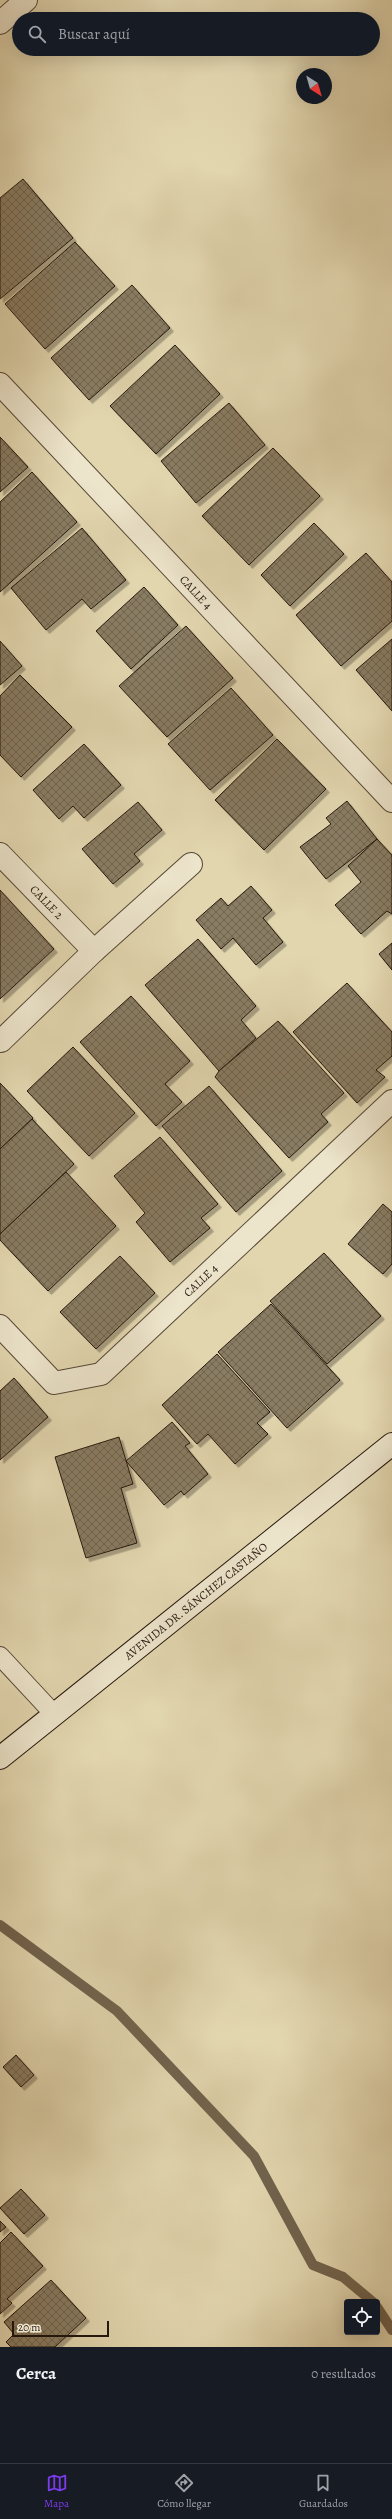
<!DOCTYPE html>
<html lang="es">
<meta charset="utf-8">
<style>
:root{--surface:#171b24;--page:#20242c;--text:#f1f3f6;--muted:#9ea1a6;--line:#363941;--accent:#7c3aed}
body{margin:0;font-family:Alegreya,serif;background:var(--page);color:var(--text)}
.controls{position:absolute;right:12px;bottom:12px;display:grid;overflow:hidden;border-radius:4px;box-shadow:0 4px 16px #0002}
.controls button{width:36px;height:36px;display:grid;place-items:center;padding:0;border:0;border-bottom:1px solid var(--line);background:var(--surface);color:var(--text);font:20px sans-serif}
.compass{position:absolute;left:296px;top:68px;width:36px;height:36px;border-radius:50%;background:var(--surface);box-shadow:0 4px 16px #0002;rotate:143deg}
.scale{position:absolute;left:12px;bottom:10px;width:97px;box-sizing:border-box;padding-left:4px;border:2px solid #27180e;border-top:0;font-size:11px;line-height:14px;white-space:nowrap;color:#27180e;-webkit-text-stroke:3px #ece4cb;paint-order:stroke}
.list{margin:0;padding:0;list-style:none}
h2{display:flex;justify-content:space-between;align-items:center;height:52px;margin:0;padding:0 16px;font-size:17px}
h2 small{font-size:13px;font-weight:400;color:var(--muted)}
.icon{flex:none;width:22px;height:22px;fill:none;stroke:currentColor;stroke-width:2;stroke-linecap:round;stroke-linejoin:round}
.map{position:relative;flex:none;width:392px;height:2347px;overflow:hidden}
.search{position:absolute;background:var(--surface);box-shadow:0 4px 16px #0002;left:12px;right:12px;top:12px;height:44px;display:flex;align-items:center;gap:10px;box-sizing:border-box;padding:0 14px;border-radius:22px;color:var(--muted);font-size:15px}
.sheet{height:116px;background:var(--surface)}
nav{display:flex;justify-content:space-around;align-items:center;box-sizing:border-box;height:56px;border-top:1px solid var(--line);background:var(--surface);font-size:11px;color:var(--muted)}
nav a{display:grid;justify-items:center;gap:2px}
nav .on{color:var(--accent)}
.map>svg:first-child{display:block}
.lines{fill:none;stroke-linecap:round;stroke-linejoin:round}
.stream{stroke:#71634e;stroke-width:10}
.building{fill:url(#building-cross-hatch);stroke:#27180e;filter:url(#shadow)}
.lane-casing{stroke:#564836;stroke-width:20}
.street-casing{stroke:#564836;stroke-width:24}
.secondary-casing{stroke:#27180e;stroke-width:24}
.lane{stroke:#ece4cb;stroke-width:18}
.street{stroke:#ece4cb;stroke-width:22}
.secondary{stroke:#ece4cb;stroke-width:22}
.labels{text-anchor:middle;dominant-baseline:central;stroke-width:3;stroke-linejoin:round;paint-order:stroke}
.street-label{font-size:12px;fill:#27180e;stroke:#ece4cb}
</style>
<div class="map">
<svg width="392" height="2347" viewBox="0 0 392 2347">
<defs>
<pattern id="building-cross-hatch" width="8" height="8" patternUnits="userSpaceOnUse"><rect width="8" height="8" fill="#887b62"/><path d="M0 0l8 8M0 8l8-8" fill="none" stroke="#6f644f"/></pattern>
<filter id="shadow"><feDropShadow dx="3.5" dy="3.5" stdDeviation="0" flood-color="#0004"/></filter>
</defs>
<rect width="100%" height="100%" fill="#e2d6af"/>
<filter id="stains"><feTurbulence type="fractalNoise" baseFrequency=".005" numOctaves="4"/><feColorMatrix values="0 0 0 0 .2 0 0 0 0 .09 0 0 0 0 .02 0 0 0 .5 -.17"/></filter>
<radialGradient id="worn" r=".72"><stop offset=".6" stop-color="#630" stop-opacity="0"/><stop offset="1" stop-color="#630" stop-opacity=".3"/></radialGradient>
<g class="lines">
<g class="stream">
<polyline points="0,1925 117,2011 254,2156 313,2265 343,2277 373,2302"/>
<polyline points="377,2307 392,2330"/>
</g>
</g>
<g class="building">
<polygon points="23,179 73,238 0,299 0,198"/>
<polygon points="75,242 115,286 45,349 5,304"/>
<polygon points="132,285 170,328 89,400 51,358"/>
<polygon points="175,345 220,394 156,454 110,406"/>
<polygon points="229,403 265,445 196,503 161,461"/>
<polygon points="0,437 28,467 0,492"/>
<polygon points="273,448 320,496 249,565 202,516"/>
<polygon points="32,472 77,522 0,592 0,502"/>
<polygon points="314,523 344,554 290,606 261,575"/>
<polygon points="82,528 126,580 91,609 82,599 46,630 11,588"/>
<polygon points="366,553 392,582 392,621 341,666 296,615"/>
<polygon points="144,587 178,625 131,669 96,631"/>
<polygon points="186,626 233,678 167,737 119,686"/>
<polygon points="392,639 392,711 356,670"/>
<polygon points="0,641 22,666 0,685"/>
<polygon points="20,675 72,727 21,777 0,755 0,696"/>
<polygon points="231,688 273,735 210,790 168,744"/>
<polygon points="277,739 326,789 264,850 215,800"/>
<polygon points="84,744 121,785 84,818 73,806 59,819 33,790"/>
<polygon points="347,801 377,839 326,879 300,847 331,824 326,818"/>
<polygon points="138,802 162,830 134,854 140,861 113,884 82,849"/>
<polygon points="377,839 392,855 392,914 387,911 361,934 335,905 361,882 348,866"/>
<polygon points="251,886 272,910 263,918 283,942 256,965 233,938 221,949 196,920 221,898 228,906"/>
<polygon points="0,890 54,949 0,999"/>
<polygon points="198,939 256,1006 241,1020 256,1038 219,1071 145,985"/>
<polygon points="392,943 392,970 379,954"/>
<polygon points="347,983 392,1032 392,1056 376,1070 385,1077 357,1103 293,1032"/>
<polygon points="131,996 190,1061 165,1084 182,1102 156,1126 80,1042"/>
<polygon points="278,1021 344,1093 321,1114 328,1122 289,1158 215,1077 219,1071"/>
<polygon points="73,1047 135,1113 89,1156 27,1091"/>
<polygon points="0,1083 33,1118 0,1149"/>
<polygon points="209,1086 282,1171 236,1212 162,1126"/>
<polygon points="32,1119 74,1164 0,1234 0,1149"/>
<polygon points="160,1137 218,1204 201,1218 210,1228 170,1262 136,1222 145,1213 114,1176"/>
<polygon points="66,1172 116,1226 48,1291 0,1240 0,1234"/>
<polygon points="383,1204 392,1212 392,1264 383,1274 348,1244"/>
<polygon points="324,1253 381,1316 327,1364 270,1301"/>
<polygon points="120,1256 155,1293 96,1349 60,1312"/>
<polygon points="271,1304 340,1380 287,1428 218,1352"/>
<polygon points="217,1354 270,1412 257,1423 268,1434 235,1464 208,1434 197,1444 162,1405"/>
<polygon points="14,1378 48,1417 0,1460 0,1391"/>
<polygon points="172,1422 190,1443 185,1446 208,1474 184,1495 181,1491 164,1505 126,1461"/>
<polygon points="119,1437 133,1484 121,1488 137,1543 86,1558 55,1457"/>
<polygon points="16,2055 34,2075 21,2087 3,2067"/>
<polygon points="21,2189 45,2215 24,2234 0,2208"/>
<polygon points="0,2221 6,2227 0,2232"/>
<polygon points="11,2232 43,2266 7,2299 12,2303 0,2314 0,2243"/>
<polygon points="51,2280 86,2318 55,2347 11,2347 6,2342 14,2334 4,2322"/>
</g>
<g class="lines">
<defs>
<polyline id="lane" points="0,1656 53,1713"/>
<g id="street">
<polyline points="0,23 26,0"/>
<path id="s1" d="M0,384L392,801"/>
<path id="s2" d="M0,854L94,951"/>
<polyline points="1,1041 94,951 191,864"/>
<path id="s3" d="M0,1326L54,1383L101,1374L392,1101"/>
</g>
<g id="secondary">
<path id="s4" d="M0,1758L392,1444"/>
</g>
</defs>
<use href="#lane" class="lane-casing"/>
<use href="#street" class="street-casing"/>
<use href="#secondary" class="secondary-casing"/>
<use href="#lane" class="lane"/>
<use href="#street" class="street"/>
<use href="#secondary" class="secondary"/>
</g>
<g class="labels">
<g class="street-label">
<text stroke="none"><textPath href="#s1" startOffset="286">CALLE 4</textPath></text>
<text stroke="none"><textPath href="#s2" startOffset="67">CALLE 2</textPath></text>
<text stroke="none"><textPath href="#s3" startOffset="263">CALLE 4</textPath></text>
<text stroke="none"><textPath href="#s4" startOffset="251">AVENIDA DR. SÁNCHEZ CASTAÑO</textPath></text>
</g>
</g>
<rect width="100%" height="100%" filter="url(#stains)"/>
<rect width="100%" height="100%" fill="url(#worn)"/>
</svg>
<div class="controls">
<button><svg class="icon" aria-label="locate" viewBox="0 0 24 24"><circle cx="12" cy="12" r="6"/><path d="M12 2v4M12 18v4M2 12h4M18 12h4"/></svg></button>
</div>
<svg class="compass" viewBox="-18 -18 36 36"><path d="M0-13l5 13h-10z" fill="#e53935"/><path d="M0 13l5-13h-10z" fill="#9ea1a6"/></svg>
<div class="scale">20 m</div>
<div class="search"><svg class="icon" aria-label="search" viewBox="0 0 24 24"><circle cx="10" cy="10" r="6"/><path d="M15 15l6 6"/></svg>Buscar aquí</div>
</div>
<section class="sheet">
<h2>Cerca<small>0 resultados</small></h2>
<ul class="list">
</ul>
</section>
<nav>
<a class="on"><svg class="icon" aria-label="map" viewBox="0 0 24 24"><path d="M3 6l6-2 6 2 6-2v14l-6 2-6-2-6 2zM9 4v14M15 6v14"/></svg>Mapa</a>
<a><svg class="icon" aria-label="directions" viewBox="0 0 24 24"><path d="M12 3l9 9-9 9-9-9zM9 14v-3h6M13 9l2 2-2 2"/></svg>Cómo llegar</a>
<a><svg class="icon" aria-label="saved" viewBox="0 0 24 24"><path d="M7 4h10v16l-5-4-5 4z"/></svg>Guardados</a>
</nav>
